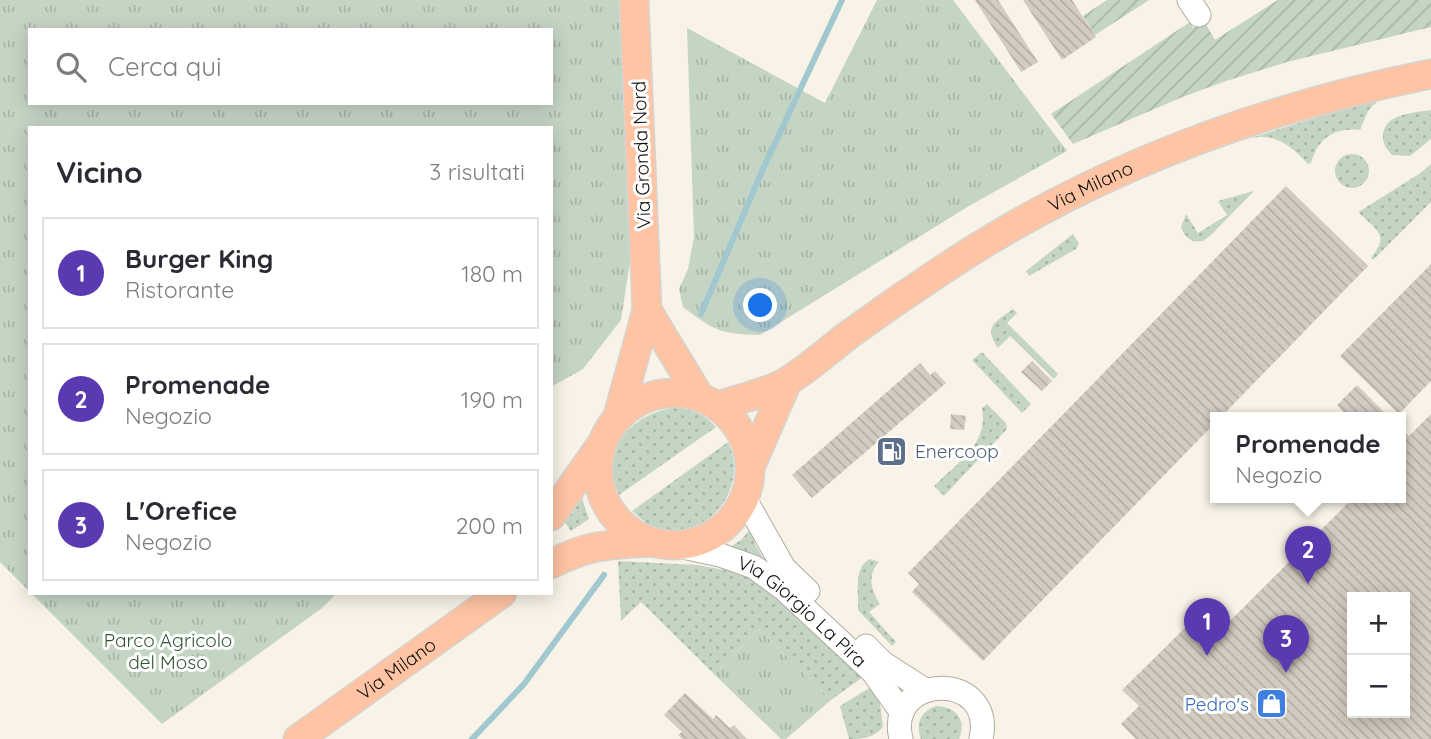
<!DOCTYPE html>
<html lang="it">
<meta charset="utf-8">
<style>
:root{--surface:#fff;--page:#f2f2f3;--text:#2b2b33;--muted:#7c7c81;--line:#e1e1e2;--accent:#5a39b1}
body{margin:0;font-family:Quicksand,sans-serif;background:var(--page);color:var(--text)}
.controls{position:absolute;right:21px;bottom:21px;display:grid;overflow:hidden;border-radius:0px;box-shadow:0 4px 18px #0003}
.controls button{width:63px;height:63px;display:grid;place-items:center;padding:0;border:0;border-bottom:2px solid var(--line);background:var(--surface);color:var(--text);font:35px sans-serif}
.you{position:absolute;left:761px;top:306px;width:24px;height:24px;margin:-18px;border:5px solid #fff;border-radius:50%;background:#1a73e8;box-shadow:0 0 0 10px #1a73e833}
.badge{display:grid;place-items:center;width:46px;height:46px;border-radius:50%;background:var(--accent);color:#fff;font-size:23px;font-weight:700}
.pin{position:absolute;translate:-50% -58px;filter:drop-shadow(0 2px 4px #0008)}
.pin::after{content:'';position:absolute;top:37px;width:24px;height:21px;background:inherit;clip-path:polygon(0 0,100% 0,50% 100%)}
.popup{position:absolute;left:1210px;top:412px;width:196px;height:91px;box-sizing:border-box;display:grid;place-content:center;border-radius:0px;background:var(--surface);filter:drop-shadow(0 2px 5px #0005);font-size:23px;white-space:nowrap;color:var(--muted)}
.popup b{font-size:26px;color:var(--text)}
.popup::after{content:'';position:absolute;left:50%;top:100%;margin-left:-14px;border:14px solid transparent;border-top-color:var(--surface)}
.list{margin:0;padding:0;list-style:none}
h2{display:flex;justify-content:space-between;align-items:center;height:91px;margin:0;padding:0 28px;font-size:30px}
h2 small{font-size:23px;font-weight:400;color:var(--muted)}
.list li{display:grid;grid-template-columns:46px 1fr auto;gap:21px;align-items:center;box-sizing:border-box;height:112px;margin:0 14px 14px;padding:0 14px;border:2px solid var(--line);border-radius:0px}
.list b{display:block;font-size:26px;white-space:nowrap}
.list p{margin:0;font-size:23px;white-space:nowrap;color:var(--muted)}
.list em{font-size:23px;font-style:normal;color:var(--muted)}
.icon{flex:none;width:38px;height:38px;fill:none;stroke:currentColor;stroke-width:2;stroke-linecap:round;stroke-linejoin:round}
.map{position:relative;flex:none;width:1431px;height:739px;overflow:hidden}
.search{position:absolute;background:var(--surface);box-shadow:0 4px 18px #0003;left:28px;top:28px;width:525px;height:77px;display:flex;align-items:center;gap:18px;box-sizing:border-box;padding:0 24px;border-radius:0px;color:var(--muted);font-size:26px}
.panel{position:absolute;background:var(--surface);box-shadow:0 4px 18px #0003;left:28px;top:126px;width:525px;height:469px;border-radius:0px}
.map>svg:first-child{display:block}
.grass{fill:url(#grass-dots)}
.park{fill:url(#park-tufts);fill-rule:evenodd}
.garden{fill:url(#garden-furrows)}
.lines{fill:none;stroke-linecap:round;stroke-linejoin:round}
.stream{stroke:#a2c8cf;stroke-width:6}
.building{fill:url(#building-back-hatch);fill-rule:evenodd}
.minor-casing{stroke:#b0aca0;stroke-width:25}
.major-casing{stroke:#d4d4d3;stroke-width:31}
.minor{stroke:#fff;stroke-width:23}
.major{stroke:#ffc4a3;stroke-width:28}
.labels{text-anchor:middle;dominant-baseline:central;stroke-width:6;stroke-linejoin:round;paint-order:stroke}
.street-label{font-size:19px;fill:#110f0b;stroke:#fff}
.service-label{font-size:19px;fill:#4e5e75;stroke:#fff;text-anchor:start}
.park-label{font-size:19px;fill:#315431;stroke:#fff}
.shop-label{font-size:19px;fill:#366cbe;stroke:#fff;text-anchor:end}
</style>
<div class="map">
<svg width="1431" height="739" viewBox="0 0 1431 739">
<defs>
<pattern id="grass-dots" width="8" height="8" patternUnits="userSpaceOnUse" patternTransform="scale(1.75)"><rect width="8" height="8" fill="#c5d5c4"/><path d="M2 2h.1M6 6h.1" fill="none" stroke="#a8b6a7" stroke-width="1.8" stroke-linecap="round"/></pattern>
<pattern id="park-tufts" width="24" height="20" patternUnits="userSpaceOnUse" patternTransform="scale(1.75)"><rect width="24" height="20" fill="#c5d5c4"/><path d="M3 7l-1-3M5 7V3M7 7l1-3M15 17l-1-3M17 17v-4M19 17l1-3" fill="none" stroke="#a8b6a7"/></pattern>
<pattern id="garden-furrows" width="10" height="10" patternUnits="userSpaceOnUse" patternTransform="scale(1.75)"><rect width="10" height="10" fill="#c5d5c4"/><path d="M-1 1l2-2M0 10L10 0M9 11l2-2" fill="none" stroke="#a8b6a7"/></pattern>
<pattern id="building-back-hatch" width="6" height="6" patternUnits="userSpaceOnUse" patternTransform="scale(1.75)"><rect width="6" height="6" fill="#d4ccc1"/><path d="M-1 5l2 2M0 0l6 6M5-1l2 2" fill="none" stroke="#b5aea4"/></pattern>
</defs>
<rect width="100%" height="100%" fill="#f8f3e6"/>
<g class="grass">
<path d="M1381,97L1368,111L1360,130C1335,127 1318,138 1311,163L1308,164C1291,146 1277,133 1251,138Z"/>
<path d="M1431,110V139L1410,156L1392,155C1386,148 1382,143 1383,134C1386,113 1414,113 1431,110Z"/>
<circle cx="1352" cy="171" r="17"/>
<path d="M1431,164V202L1373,260L1371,258C1390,234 1377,231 1359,213L1360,211L1419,174Z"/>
<path d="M1254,191L1211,235L1203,241C1191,243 1185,238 1181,227L1186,214L1198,233L1227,215L1218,201Z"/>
<polygon points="1073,234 1079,244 1076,249 1029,276 1026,271"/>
<path d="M1013,309L1017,313L1007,323L1058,374L1054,379L1010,336L998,348C983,326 995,322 1013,309Z"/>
<polygon points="982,352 1031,404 1022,413 972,360"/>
<path d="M987,404L1006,423L1007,429L944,496L934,486C957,463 989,444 982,408Z"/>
<path d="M673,408C692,408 703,414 716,427L619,495C599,451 629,415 673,408Z"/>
<path d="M728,442C751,488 705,546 654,527C646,524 638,516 632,511Z"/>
<polygon points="581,495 589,519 571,531 564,521"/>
<polygon points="751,528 755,544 763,558 728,548 741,540"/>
<path d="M870,559L879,562C867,575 871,590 880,604L869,612L896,642L892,646L858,610C859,593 853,567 870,559Z"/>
<polygon points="618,561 697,565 753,575 863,677 831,700 759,629 714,674 641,602 621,621"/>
<path d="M871,687L880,703L883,727C873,738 863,739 849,739L840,706Z"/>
<path d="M936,706C956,706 967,720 959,739H921C915,724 921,711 936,706Z"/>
</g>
<g class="park">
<path d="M0,0H642L634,235L621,320L583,369L551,387V128H30V592L0,562ZM30,30H551V103H30Z"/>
<path d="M877,0H953L1067,151L969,206L760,335C720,334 715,331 683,307L679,289L688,269L694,237L687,28L825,103Z"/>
<polygon points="31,593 337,593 322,608 162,724"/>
<polygon points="759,629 831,700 786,739 781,739 714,674"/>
</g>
<g class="garden">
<polygon points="1107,0 1149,0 1095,35 1083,16"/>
<polygon points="1278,0 1431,0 1431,27 1287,62 1226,81 1180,98 1073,144 1051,114 1190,22 1193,28 1204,21 1215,40"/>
</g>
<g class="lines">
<g class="stream">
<polyline points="701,314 763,169 842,0"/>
<polyline points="472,739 524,684 604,575"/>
</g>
</g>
<g class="building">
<polygon points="975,0 998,0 1038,62 1021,72"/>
<polygon points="1023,0 1072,0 1096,37 1062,60"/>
<polygon points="1286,186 1368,266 1220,418 1215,418 1215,423 983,661 912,592 919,584 908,573"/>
<polygon points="1431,264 1431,381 1399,414 1340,356"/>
<polygon points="1032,361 1052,381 1042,391 1021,372"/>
<polygon points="920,363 930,375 935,371 946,383 812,498 792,475"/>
<polygon points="1357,385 1390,418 1349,418 1337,405"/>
<polygon points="951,414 966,416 964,430 950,429"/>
<path d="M1431,414V739H1136L1121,724L1139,706L1122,690L1198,615L1217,634L1353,498H1401V428L1409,436ZM1352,597H1405V713H1352Z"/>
<polygon points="685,693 713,719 716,715 730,728 734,725 747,739 682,739 678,735 682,732 664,715"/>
</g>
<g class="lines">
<defs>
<g id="minor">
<polyline points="1189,0 1199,15"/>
<polyline points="745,499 784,568 808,591"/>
<path id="s1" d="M678,546L720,555L754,567L785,590L873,672L902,713"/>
<polyline points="866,646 883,663 925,690"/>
<path d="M901,739C885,673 996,670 981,739"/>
</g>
<g id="major">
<polyline points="647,310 699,396"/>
<circle cx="674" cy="469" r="76"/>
<path id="s2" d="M719,406C741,398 768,393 788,381C809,368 828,351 847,336C887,307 928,279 970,252C1111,163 1267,107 1431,74"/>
<polyline points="618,416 647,310 634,0"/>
<polyline points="751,465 787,382"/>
<polyline points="551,516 601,445"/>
<path d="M551,564C590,544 608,545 651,542"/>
<path id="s3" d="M298,739L502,593"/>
</g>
</defs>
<use href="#minor" class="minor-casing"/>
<use href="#major" class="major-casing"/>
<use href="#minor" class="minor"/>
<use href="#major" class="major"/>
</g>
<defs>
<symbol id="fuel-square" viewBox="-11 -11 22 22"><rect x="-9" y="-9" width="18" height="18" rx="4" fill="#5c6f8a" stroke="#fff"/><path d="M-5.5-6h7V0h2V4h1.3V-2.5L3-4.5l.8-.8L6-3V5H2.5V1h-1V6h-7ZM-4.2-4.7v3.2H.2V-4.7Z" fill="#fff"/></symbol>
<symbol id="shop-square" viewBox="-11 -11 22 22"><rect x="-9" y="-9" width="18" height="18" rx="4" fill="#3f7fe0" stroke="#fff"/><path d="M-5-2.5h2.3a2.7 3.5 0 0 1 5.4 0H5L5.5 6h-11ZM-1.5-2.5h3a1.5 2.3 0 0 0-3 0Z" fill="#fff"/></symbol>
</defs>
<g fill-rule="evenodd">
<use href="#fuel-square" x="874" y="434" width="35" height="35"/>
<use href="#shop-square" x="1254" y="686" width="35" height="35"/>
</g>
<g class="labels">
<g class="street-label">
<text transform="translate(641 155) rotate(-92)">Via Gronda Nord</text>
<text stroke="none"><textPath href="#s2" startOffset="434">Via Milano</textPath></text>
<text stroke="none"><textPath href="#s1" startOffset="144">Via Giorgio La Pira</textPath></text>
<text stroke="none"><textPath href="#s3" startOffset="121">Via Milano</textPath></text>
</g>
<g class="service-label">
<text x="915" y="451">Enercoop</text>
</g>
<g class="park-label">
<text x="168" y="640">Parco Agricolo<tspan x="168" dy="22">del Moso</tspan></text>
</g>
<g class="shop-label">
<text x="1249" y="704">Pedro's</text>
</g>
</g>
</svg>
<div class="controls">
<button>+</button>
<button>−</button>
</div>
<div class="you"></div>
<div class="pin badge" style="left:1207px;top:656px">1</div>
<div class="pin badge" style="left:1308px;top:584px">2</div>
<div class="popup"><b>Promenade</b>Negozio</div>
<div class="pin badge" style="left:1286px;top:673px">3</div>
<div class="search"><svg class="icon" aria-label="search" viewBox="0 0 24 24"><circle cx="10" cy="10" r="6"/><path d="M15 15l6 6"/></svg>Cerca qui</div>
<section class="panel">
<h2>Vicino<small>3 risultati</small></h2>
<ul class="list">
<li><span class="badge">1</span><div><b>Burger King</b><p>Ristorante</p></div><em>180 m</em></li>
<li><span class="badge">2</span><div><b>Promenade</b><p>Negozio</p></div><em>190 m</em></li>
<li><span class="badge">3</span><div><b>L'Orefice</b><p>Negozio</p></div><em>200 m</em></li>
</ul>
</section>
</div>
